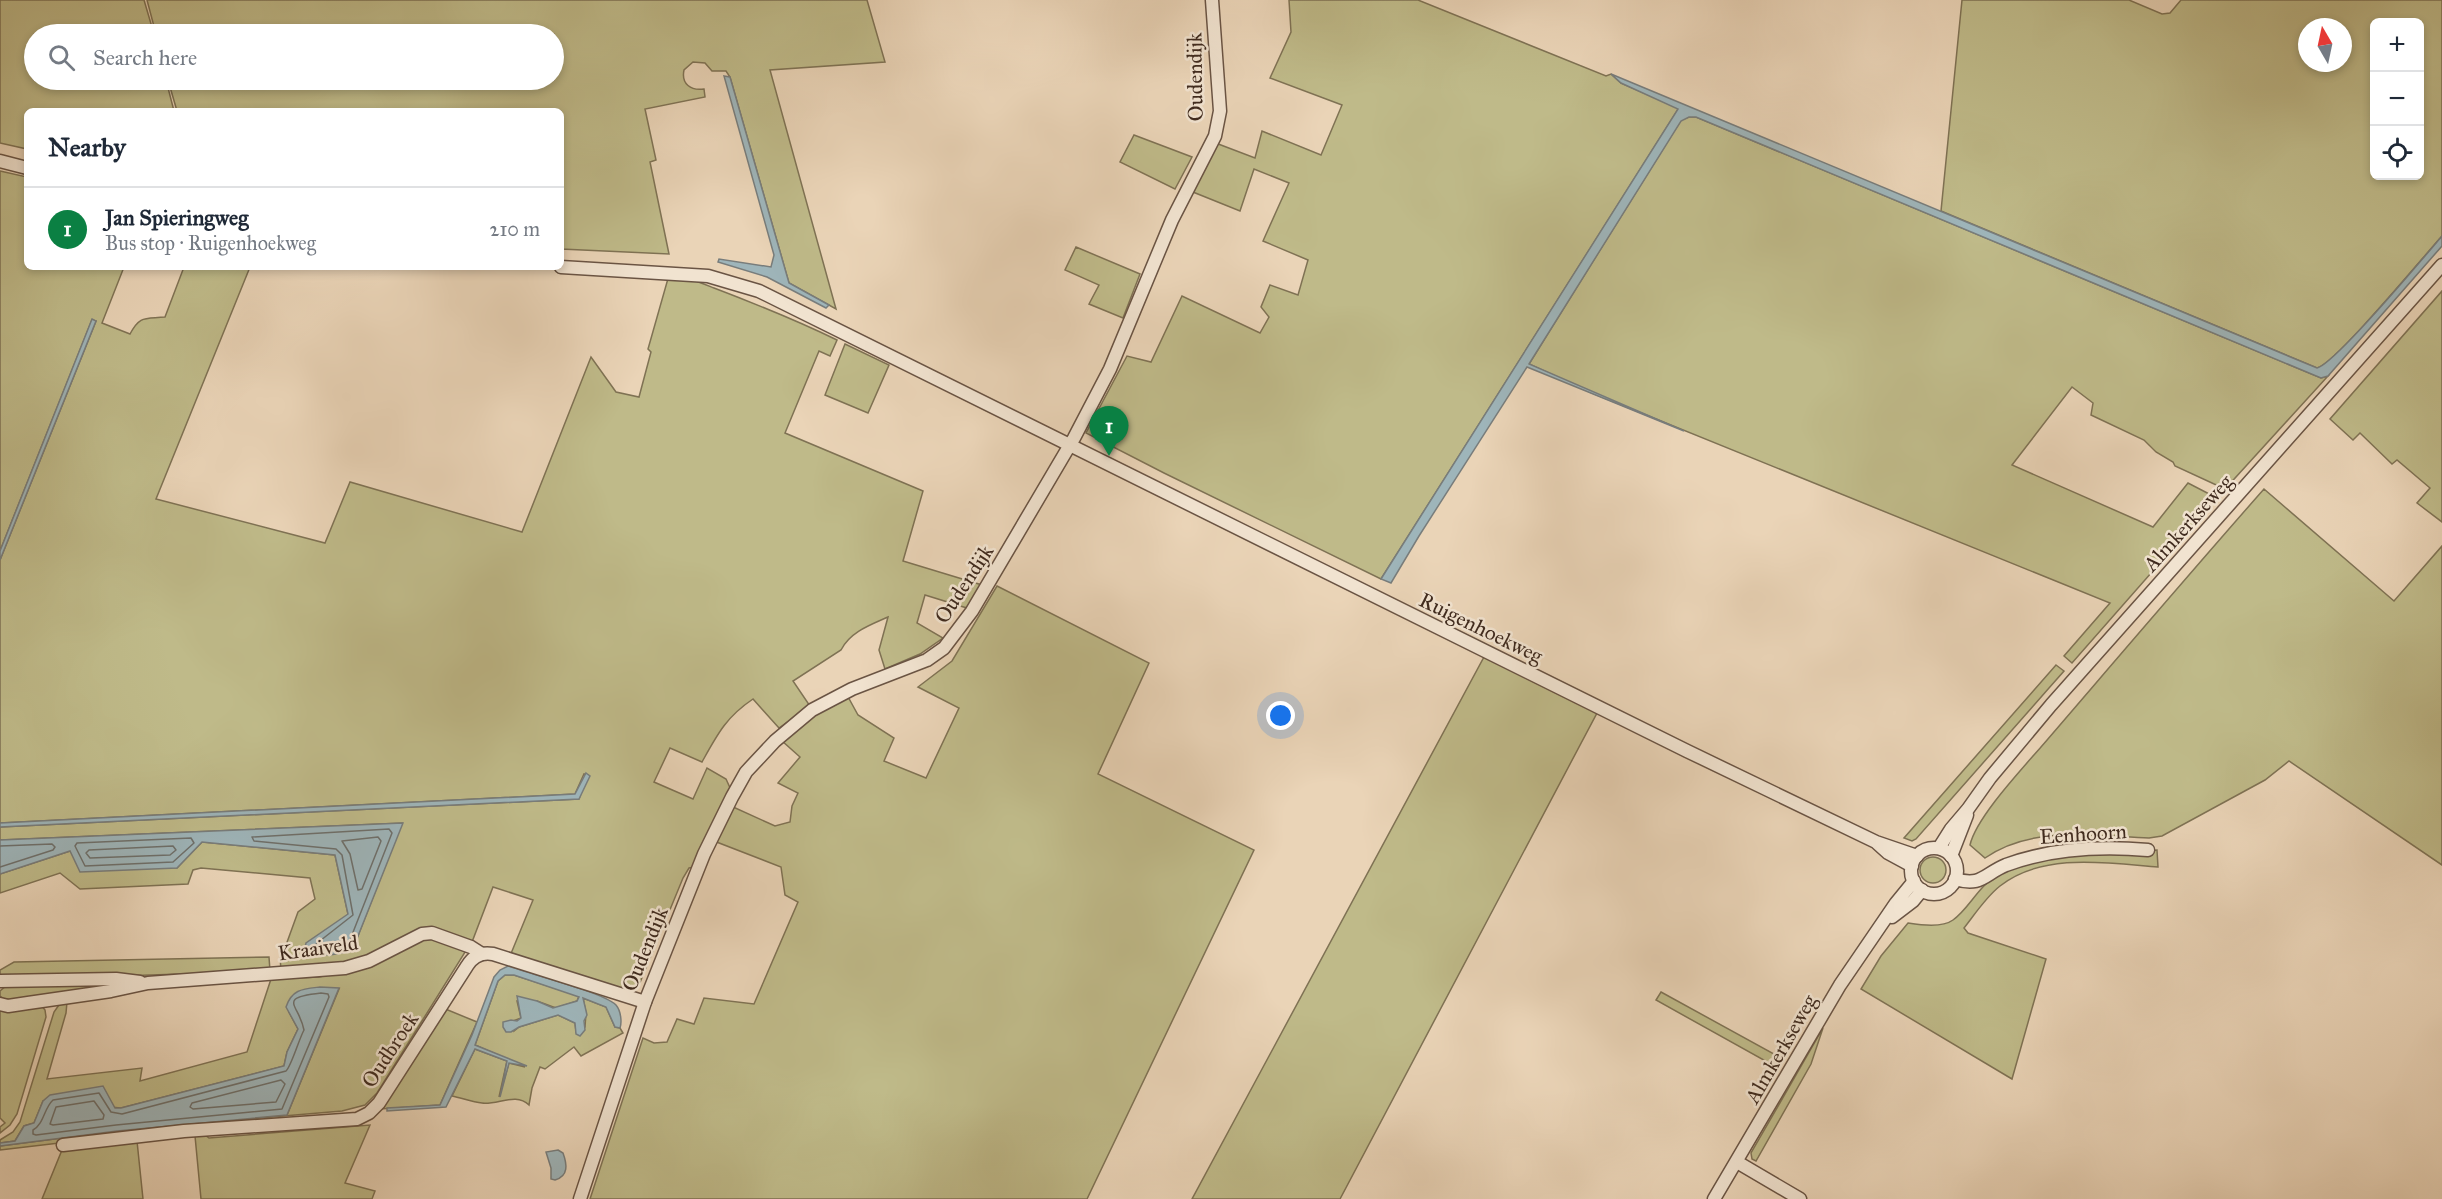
<!DOCTYPE html>
<meta charset="utf-8">
<style>
:root{--surface:#fff;--page:#f2f2f3;--text:#1f2937;--muted:#747a83;--line:#e0e1e3;--accent:#0b8043}
body{margin:0;font-family:"IM FELL Great Primer",serif;background:var(--page);color:var(--text)}
.controls{position:absolute;right:18px;top:18px;display:grid;overflow:hidden;border-radius:9px;box-shadow:0 3px 9px #0003}
.controls button{width:54px;height:54px;display:grid;place-items:center;padding:0;border:0;border-bottom:2px solid var(--line);background:var(--surface);color:var(--text);font:30px sans-serif}
.compass{position:absolute;left:2298px;top:18px;width:54px;height:54px;border-radius:50%;background:var(--surface);box-shadow:0 3px 9px #0003;rotate:351deg}
.you{position:absolute;left:1281px;top:716px;width:21px;height:21px;margin:-15px;border:4px solid #fff;border-radius:50%;background:#1a73e8;box-shadow:0 0 0 9px #1a73e833}
.badge{display:grid;place-items:center;width:39px;height:39px;border-radius:50%;background:var(--accent);color:#fff;font-size:20px;font-weight:700}
.pin{position:absolute;translate:-50% -50px;filter:drop-shadow(0 2px 3px #0008)}
.pin::after{content:'';position:absolute;top:32px;width:21px;height:18px;background:inherit;clip-path:polygon(0 0,100% 0,50% 100%)}
.list{margin:0;padding:0;list-style:none}
h2{display:flex;justify-content:space-between;align-items:center;height:78px;margin:0;padding:0 24px;font-size:26px}
h2 small{font-size:20px;font-weight:400;color:var(--muted)}
.list li{display:grid;grid-template-columns:39px 1fr auto;gap:18px;align-items:center;box-sizing:border-box;height:84px;padding:0 24px;border-top:2px solid var(--line)}
.list b{display:block;font-size:22px;white-space:nowrap}
.list p{margin:0;font-size:20px;white-space:nowrap;color:var(--muted)}
.list em{font-size:20px;font-style:normal;color:var(--muted)}
.icon{flex:none;width:33px;height:33px;fill:none;stroke:currentColor;stroke-width:2;stroke-linecap:round;stroke-linejoin:round}
.map{position:relative;flex:none;width:2442px;height:1199px;overflow:hidden}
.search{position:absolute;background:var(--surface);box-shadow:0 3px 9px #0003;left:24px;top:24px;width:540px;height:66px;display:flex;align-items:center;gap:15px;box-sizing:border-box;padding:0 21px;border-radius:33px;color:var(--muted);font-size:22px}
.panel{position:absolute;background:var(--surface);box-shadow:0 3px 9px #0003;left:24px;top:108px;width:540px;height:162px;border-radius:9px}
.map>svg:first-child{display:block}
.green{fill:#bfba89;stroke:#7f7254;stroke-width:1.5;fill-rule:evenodd}
.water{fill:#9eb5ba;stroke:#787d7c;stroke-width:1.5}
.lines{fill:none;stroke-linecap:round;stroke-linejoin:round}
.shore{stroke:#6e706c;stroke-width:1.5}
.minor-casing{stroke:#6a5444;stroke-width:15}
.minor{stroke:#f1e3d0;stroke-width:12}
.labels{text-anchor:middle;dominant-baseline:central;stroke-width:5;stroke-linejoin:round;paint-order:stroke}
.street-label{font-size:21px;fill:#3f2a1e;stroke:#f1e3d0}
</style>
<div class="map">
<svg width="2442" height="1199" viewBox="0 0 2442 1199">
<rect width="100%" height="100%" fill="#ead4b7"/>
<filter id="stains"><feTurbulence type="fractalNoise" baseFrequency=".00333" numOctaves="4"/><feColorMatrix values="0 0 0 0 .2 0 0 0 0 .09 0 0 0 0 .02 0 0 0 .5 -.17"/></filter>
<radialGradient id="worn" r=".72"><stop offset=".6" stop-color="#630" stop-opacity="0"/><stop offset="1" stop-color="#630" stop-opacity=".3"/></radialGradient>
<g class="green">
<polygon points="0,0 144,0 154,34 34,34 34,80 166,80 174,111 27,111 27,149 0,143"/>
<path d="M147,0H867L885,62L770,70L836,309L789,283L730,77L726,71H712L705,63L693,62L684,70C681,84 691,91 704,89L705,97L645,109L656,160L650,162L669,254L561,249V111H177L168,80H554V34H156Z"/>
<polygon points="1289,0 1418,0 1606,76 1611,74 1621,83 1679,108 1381,579 1164,473 1086,433 1127,356 1151,362 1182,296 1260,333 1269,317 1261,307 1270,285 1298,295 1308,260 1263,241 1289,183 1254,169 1240,211 1188,190 1213,142 1255,158 1262,131 1321,155 1342,105 1270,78 1291,32"/>
<path d="M1962,0H2129L2162,14L2170,13L2181,0H2442V236C2423,257 2335,364 2317,368L1941,211ZM2374,22H2420V176H2374ZM2307,27H2343V63H2307Z"/>
<polygon points="1689,117 1696,117 2321,378 2328,376 2225,489 2175,466 2173,462 2156,452 2144,440 2091,415 2093,403 2072,387 2012,465 2153,527 2188,483 2217,498 2072,663 2064,656 2110,603 1592,393 1529,364 1681,120"/>
<polygon points="1134,135 1192,157 1175,189 1120,162"/>
<path d="M0,171L27,177V267H124L102,323L130,334C140,315 145,319 165,317L184,267H250L156,499L325,543L350,482L522,532L591,357L616,392L639,397L651,352L648,349L669,275C685,276 699,282 714,288C756,304 796,320 837,340L830,356L819,351L785,433L923,491L903,561L982,585L967,608L925,595L917,623L943,638L920,654L885,669L879,650L888,617C870,625 850,632 841,650L793,681L810,706L779,728L753,699C726,717 717,735 702,762L670,748L654,782L693,799L707,768L726,779L731,790L695,867L689,868L683,878L639,985L634,992L510,956L533,900L493,887L472,942L434,931L348,964L281,970L280,957H282V948L286,945L298,912L315,899L310,878L201,868L193,870L188,884L80,889L60,873L0,893V874L70,851L177,868L202,842L335,855L348,914L352,951L402,823L0,840V827L579,799L588,775L584,774L575,794L0,823V560L96,321L92,320L0,551Z"/>
<polygon points="1076,247 1140,274 1123,318 1089,304 1099,285 1065,270"/>
<polygon points="2442,291 2442,522 2417,503 2430,488 2397,460 2392,464 2360,433 2353,440 2330,419"/>
<polygon points="845,344 889,365 868,413 825,395"/>
<path d="M2264,489L2394,601L2442,546V865L2289,761L2265,780L2162,836L2149,838C2095,836 2032,825 1985,858L1970,845C1976,818 2021,770 2041,747C2115,661 2189,574 2264,489Z"/>
<polygon points="997,586 1149,663 1098,774 1254,850 1087,1199 590,1199 643,1038 654,1043 667,1042 677,1019 694,1024 704,998 754,1004 798,902 785,895 781,867 714,841 731,806 775,826 790,822 792,806 798,793 778,783 800,757 781,740 812,716 847,695 858,715 894,738 884,761 926,778 959,708 918,687 952,661"/>
<polygon points="1484,657 1597,713 1340,1199 1192,1199"/>
<polygon points="2056,665 2064,671 2049,688 1916,839 1912,841 1904,838"/>
<path d="M2157,850L2158,867C2108,863 2043,852 2000,886C1986,897 1975,914 1964,928L1968,933L2046,959L2012,1079L1861,989L1881,956L1908,923C1921,925 1942,928 1953,920C1969,909 1978,886 1999,874C2046,847 2105,856 2157,850Z"/>
<circle cx="1933" cy="870" r="13"/>
<path d="M425,938H431L467,949L377,1093L365,1105L342,1111L211,1122L153,1132L0,1150V1146C95,1133 191,1123 287,1115L339,989L289,1012L298,1029L287,1052L284,1066L121,1108L43,1101L34,1123L24,1126L15,1141L0,1143V1140L13,1132L20,1122L54,1012L61,1002H67L66,1013L47,1079L142,1068L140,1081L247,1052L271,979L319,977L357,969Z"/>
<polygon points="269,957 270,971 0,980 0,970 14,962"/>
<path d="M505,975H514L579,996L577,1001L556,1008L537,1001H517L521,1018L513,1021L514,1031L519,1027L558,1015L575,1023L576,1032L585,1027L586,1013L583,998L606,1007L615,1027L620,1028L623,1033L581,1056L574,1047L545,1069L540,1067L532,1088L529,1105C516,1092 498,1105 482,1103C472,1102 462,1098 452,1096L475,1049L507,1061L499,1097L509,1063L525,1067L475,1045L498,981Z"/>
<polygon points="100,983 119,986 7,1002 0,996 0,991 6,986"/>
<polygon points="1661,992 1783,1059 1778,1068 1656,1000"/>
<polygon points="41,1005 45,1010 46,1017 17,1114 10,1125 0,1133 0,1127 5,1123 0,1118 0,1008"/>
<polygon points="443,1008 477,1022 440,1105 380,1109"/>
<polygon points="1823,1028 1811,1064 1756,1161 1752,1159 1751,1153"/>
<polygon points="370,1125 345,1183 375,1191 372,1199 201,1199 195,1136 205,1135 209,1138"/>
<polygon points="137,1141 143,1199 42,1199 62,1150"/>
</g>
<g class="water">
<path d="M1611,74L2317,368C2335,364 2424,257 2442,236V246L2328,376L2321,378L1696,117H1689L1681,121L1529,364L1684,431L1527,367L1419,536L1391,583L1381,579L1678,109L1621,83Z"/>
<polygon points="724,76 730,77 789,283 829,305 826,308 767,277 718,262 719,259 771,267 774,255"/>
<polygon points="92,319 96,321 0,560 0,551"/>
<polygon points="586,773 590,776 579,799 0,827 0,823 575,794"/>
<polygon points="403,823 352,951 330,955 303,955 306,943 348,914 335,855 202,842 177,868 80,872 70,851 0,874 0,840"/>
<path d="M508,966C527,973 605,993 616,1005C621,1011 622,1022 620,1028L615,1027L606,1007L583,998L587,1015L584,1021L585,1030L580,1036L576,1034L575,1023L558,1015L519,1027L511,1032H506L503,1027V1022L511,1020L517,1021L521,1018L517,996L537,1001L553,1008L577,1001L579,997L514,975H505L498,981L475,1045L527,1066L509,1063L500,1097L507,1061L475,1049L446,1107L387,1111V1108L440,1105L472,1035L494,977L500,970Z"/>
<path d="M320,987L339,988L287,1115L117,1131L0,1146V1143L15,1141L24,1126L34,1123L43,1101L50,1095L103,1086L115,1108H121L284,1066L287,1052L298,1029L286,1007C292,989 303,989 320,987Z"/>
<path d="M558,1150L563,1153C567,1164 569,1176 555,1180L551,1179V1168L546,1152Z"/>
</g>
<g class="lines">
<g class="shore">
<polygon points="389,829 392,833 348,945 330,949 316,948 316,944 353,915 342,855 336,849 254,841 252,837"/>
<polygon points="378,837 381,841 362,889 358,890 350,854 342,841"/>
<polygon points="191,838 194,843 173,862 85,866 75,846 77,843"/>
<polyline points="0,846 52,844 55,847 53,850 0,867"/>
<polygon points="173,846 176,850 170,855 90,858 86,853 89,850"/>
<path d="M321,993L328,994L329,997L282,1109L116,1125L36,1135L33,1134V1130C44,1124 44,1108 53,1100L99,1093L111,1112L122,1114L286,1071C291,1067 299,1039 304,1030C299,1004 276,998 321,993Z"/>
<polygon points="281,1080 285,1084 276,1102 193,1109 190,1107 192,1103"/>
<polygon points="94,1101 104,1115 103,1119 53,1125 50,1124 56,1107"/>
</g>
<defs>
<g id="minor">
<polyline points="0,161 27,168"/>
<polyline points="561,267 708,276 759,291 1687,751 1876,842 1917,856"/>
<polyline points="1878,844 1888,853 1912,866"/>
<polyline points="1939,848 1951,829 1968,809 1990,778 2051,705 2442,265"/>
<circle cx="1934" cy="871" r="23"/>
<polyline points="1951,856 1967,815"/>
<path d="M1955,879C1982,887 1984,874 2006,865C2052,848 2100,846 2148,850"/>
<polyline points="1892,917 1913,901 1922,890"/>
<polyline points="0,981 116,979 140,982"/>
<polyline points="0,1004 8,1006 28,1003 111,991 148,983 345,968 369,961 422,934 432,933 471,947 482,954"/>
<path d="M63,1145L184,1131L357,1119L369,1113L379,1103L467,966C473,956 482,952 493,954L645,1002"/>
<polyline points="1737,1162 1800,1199"/>
<polyline points="580,1199 645,1002 704,854 732,797 746,772 775,741 812,710 852,689 927,660 944,648 972,611 1074,438 1110,369 1172,220 1215,136 1220,111 1212,0"/>
<polyline points="1714,1199 1840,985 1896,903 1914,881"/>
</g>
</defs>
<use href="#minor" class="minor-casing"/>
<use href="#minor" class="minor"/>
</g>
<g class="labels">
<g class="street-label">
<text transform="translate(1195 77) rotate(-91)">Oudendijk</text>
<text transform="translate(2188 523) rotate(-48)">Almkerkseweg</text>
<text transform="translate(964 584) rotate(-57)">Oudendijk</text>
<text transform="translate(1481 628) rotate(26)">Ruigenhoekweg</text>
<text transform="translate(2083 834) rotate(-4)">Eenhoorn</text>
<text transform="translate(318 948) rotate(-8)">Kraaiveld</text>
<text transform="translate(645 949) rotate(-68)">Oudendijk</text>
<text transform="translate(1781 1049) rotate(-60)">Almkerkseweg</text>
<text transform="translate(390 1050) rotate(-57)">Oudbroek</text>
</g>
</g>
<rect width="100%" height="100%" filter="url(#stains)"/>
<rect width="100%" height="100%" fill="url(#worn)"/>
</svg>
<div class="controls">
<button>+</button>
<button>−</button>
<button><svg class="icon" aria-label="locate" viewBox="0 0 24 24"><circle cx="12" cy="12" r="6"/><path d="M12 2v4M12 18v4M2 12h4M18 12h4"/></svg></button>
</div>
<svg class="compass" viewBox="-18 -18 36 36"><path d="M0-13l5 13h-10z" fill="#e53935"/><path d="M0 13l5-13h-10z" fill="#747a83"/></svg>
<div class="you"></div>
<div class="pin badge" style="left:1109px;top:456px">1</div>
<div class="search"><svg class="icon" aria-label="search" viewBox="0 0 24 24"><circle cx="10" cy="10" r="6"/><path d="M15 15l6 6"/></svg>Search here</div>
<section class="panel">
<h2>Nearby<small></small></h2>
<ul class="list">
<li><span class="badge">1</span><div><b>Jan Spieringweg</b><p>Bus stop · Ruigenhoekweg</p></div><em>210 m</em></li>
</ul>
</section>
</div>
